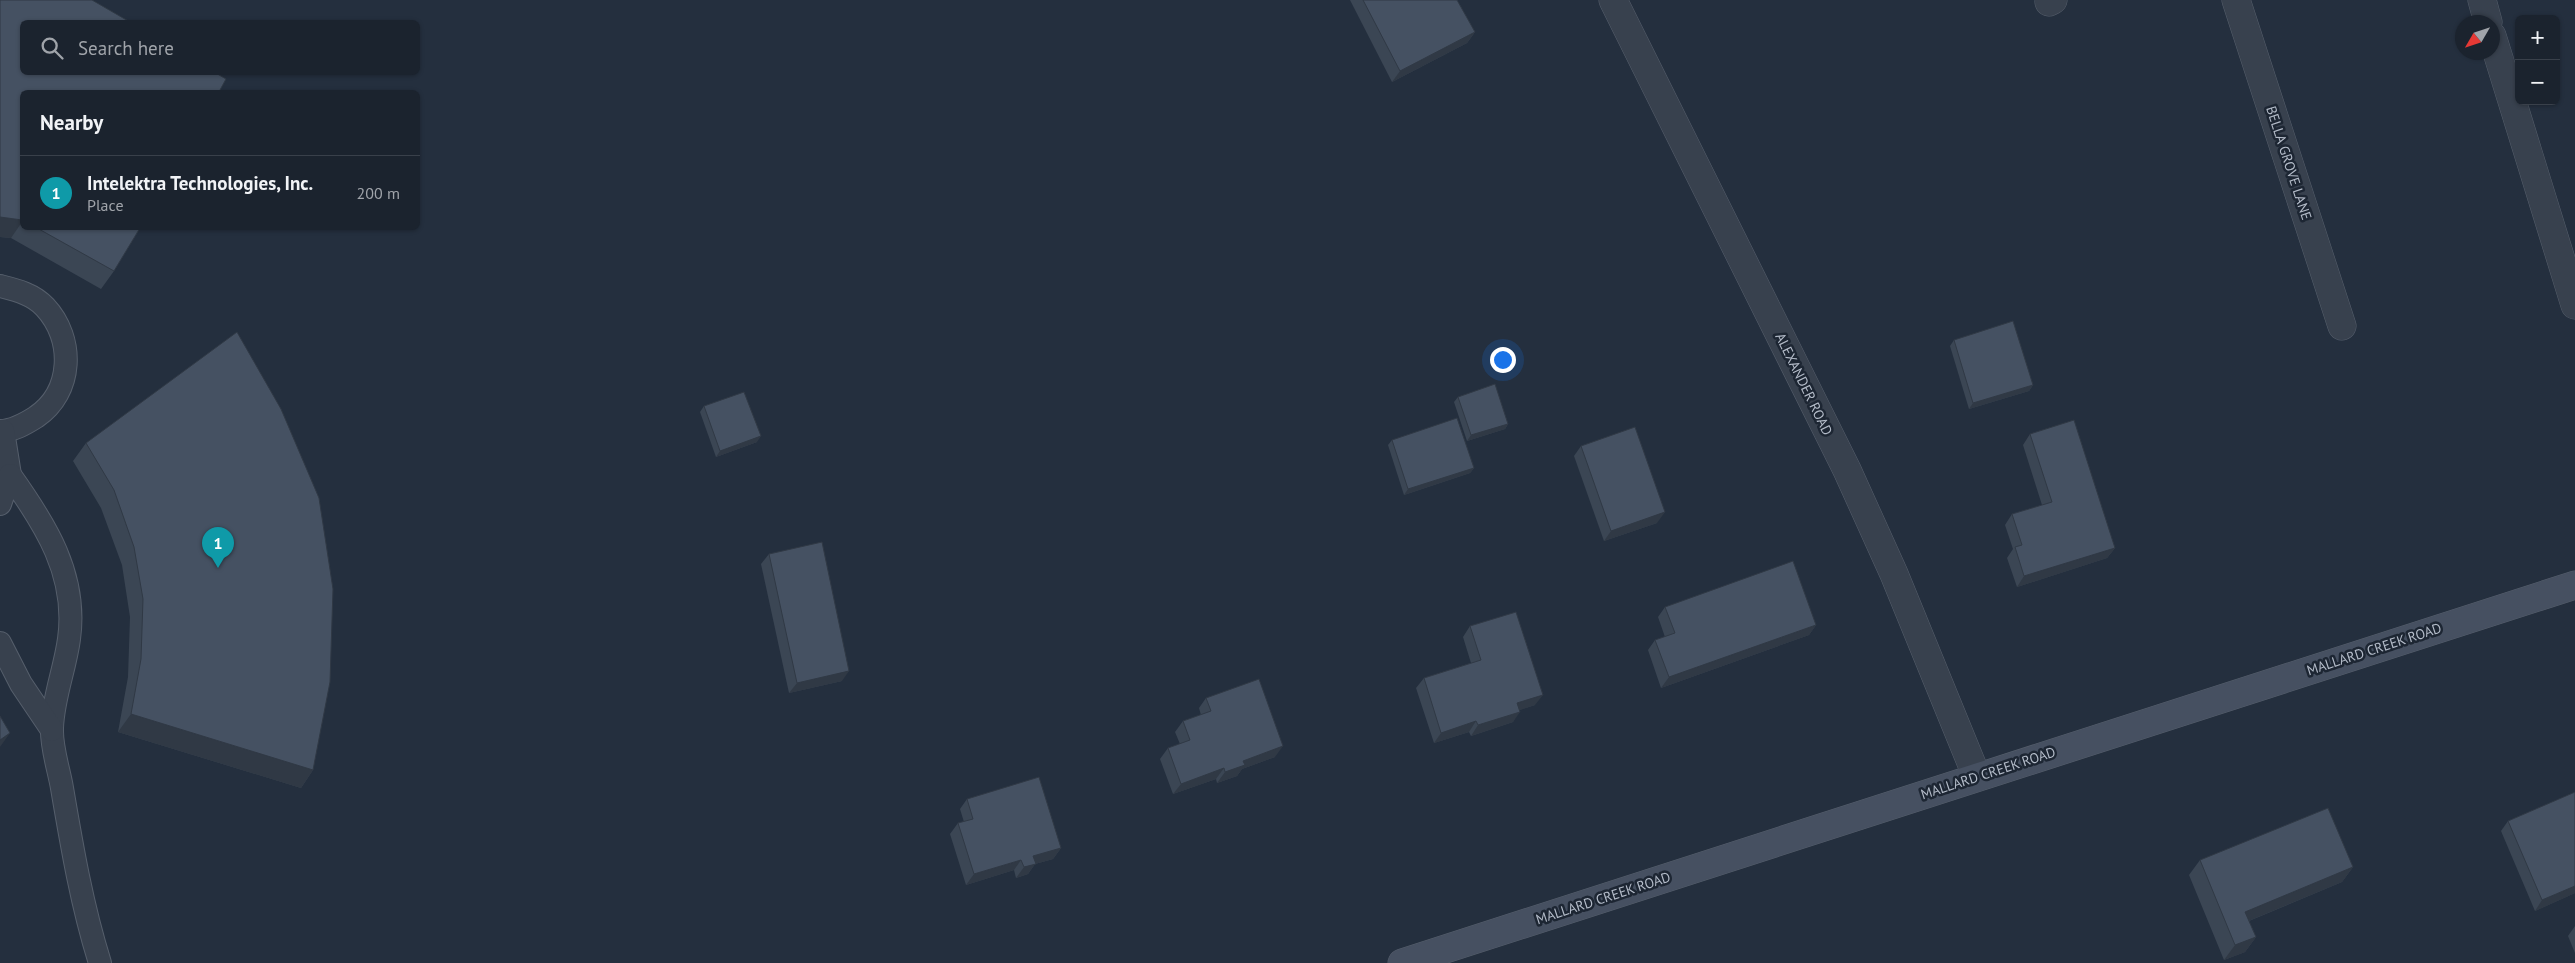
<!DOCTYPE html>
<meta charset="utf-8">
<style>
:root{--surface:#1b232e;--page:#242b36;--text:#f1f3f6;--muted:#a0a4aa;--line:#39404a;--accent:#8ab4f8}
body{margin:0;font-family:"PT Sans",sans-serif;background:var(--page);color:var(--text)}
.controls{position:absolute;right:15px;top:15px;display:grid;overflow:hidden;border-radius:8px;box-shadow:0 1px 4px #0004}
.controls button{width:45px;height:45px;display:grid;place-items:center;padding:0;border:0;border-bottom:1px solid var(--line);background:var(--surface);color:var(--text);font:25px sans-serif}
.compass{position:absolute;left:2455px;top:15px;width:45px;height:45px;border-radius:50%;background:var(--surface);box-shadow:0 1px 4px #0004;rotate:231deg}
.you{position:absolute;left:1502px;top:359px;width:18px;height:18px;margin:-12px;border:4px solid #fff;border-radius:50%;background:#1a73e8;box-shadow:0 0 0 8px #1a73e833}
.badge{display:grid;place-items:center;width:32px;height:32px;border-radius:50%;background:var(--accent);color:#fff;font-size:16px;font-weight:700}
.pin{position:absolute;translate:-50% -41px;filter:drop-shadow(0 1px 2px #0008)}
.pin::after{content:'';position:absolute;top:26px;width:18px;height:15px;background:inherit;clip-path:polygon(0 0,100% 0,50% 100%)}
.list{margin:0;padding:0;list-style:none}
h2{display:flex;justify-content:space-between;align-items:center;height:65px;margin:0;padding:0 20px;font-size:21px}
h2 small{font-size:16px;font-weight:400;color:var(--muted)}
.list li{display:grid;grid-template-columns:32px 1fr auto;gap:15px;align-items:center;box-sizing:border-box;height:75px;padding:0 20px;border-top:1px solid var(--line)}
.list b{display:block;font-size:19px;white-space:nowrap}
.list p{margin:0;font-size:16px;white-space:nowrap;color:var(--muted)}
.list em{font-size:16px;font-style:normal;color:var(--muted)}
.icon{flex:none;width:28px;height:28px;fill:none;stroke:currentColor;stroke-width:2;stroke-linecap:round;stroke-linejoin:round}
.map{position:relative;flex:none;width:2575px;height:963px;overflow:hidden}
.search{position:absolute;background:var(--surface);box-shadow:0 1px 4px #0004;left:20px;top:20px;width:400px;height:55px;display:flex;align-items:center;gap:12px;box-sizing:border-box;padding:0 18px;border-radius:8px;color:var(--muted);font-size:19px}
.panel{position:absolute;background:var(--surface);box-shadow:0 1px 4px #0004;left:20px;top:90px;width:400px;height:140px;border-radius:8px}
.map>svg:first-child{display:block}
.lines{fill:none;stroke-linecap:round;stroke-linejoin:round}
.lane-casing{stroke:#565f6c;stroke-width:24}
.street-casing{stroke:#565f6c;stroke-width:29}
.secondary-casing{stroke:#565f6c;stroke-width:29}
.lane{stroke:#38414e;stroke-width:22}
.street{stroke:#38414e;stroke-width:28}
.secondary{stroke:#465061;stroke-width:28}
.wall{fill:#3b4654}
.shaded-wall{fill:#303945}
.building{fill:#455162;stroke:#303945}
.labels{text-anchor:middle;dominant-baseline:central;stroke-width:5;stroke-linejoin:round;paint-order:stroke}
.street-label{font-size:14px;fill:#b4bcc9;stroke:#1d2633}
</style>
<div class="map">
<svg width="2575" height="963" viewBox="0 0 2575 963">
<rect width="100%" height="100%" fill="#242f3e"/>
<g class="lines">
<defs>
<g id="lane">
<path d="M0,286C16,290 33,294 45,307C75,339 73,392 36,417C25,424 13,431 0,431"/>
<polyline points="3,431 10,475"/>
<path d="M0,504L10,475C45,524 78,575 69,639C65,669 53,698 52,728C51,747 59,770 62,788C72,847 82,906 100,963"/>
<polyline points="0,643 21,684 52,730"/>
</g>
<g id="street">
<polyline points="1613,0 1847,470 1894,574 1977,777"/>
<polyline points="2236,0 2342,326"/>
<polyline points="2482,0 2488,22"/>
<polyline points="2049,2 2053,0"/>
<polyline points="2492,36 2575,305"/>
</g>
<polyline id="secondary" points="1402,963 2575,585"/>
</defs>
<use href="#lane" class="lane-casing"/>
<use href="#street" class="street-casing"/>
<use href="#secondary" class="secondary-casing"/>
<use href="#lane" class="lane"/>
<use href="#street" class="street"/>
<use href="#secondary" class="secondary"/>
</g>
<g class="wall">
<polygon points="0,0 22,92 22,228 140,228 114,271 101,289 11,238 0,237"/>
<polygon points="1350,0 1457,0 1475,32 1467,43 1392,82"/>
<polygon points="1954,340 2033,385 2029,391 1969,409 1950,346"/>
<polygon points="1458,397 1508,424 1505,429 1467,441 1454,402"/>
<polygon points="704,406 757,442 716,457 700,412"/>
<polygon points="2030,434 2115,548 2107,558 2017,587 2007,558 2013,549 2005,525 2012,514 2042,505 2023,445"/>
<polygon points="1392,440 1474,468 1470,473 1404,495 1388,445"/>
<polygon points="86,443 313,770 301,788 118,732 128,677 130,617 122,565 101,508 73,461"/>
<polygon points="1581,446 1657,523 1604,541 1574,456"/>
<polygon points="769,554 842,681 789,693 761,564"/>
<polygon points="1665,607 1816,625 1809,635 1661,688 1648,650 1655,640 1665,637 1658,617"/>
<polygon points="1470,626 1535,705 1519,710 1513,722 1471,736 1469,732 1434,743 1416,688 1424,678 1471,663 1463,637"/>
<polygon points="1206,698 1275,757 1242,769 1237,776 1217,783 1216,779 1173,794 1160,759 1168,748 1180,744 1175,732 1183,721 1201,715 1199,708"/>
<polygon points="2575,792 2575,893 2535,911 2501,831 2508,821"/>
<polygon points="967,799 1061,848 1053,859 1035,864 1028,874 1016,878 1014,870 966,885 950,834 958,823 964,822 960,809"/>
<polygon points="2200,860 2353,867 2342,882 2249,921 2256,937 2245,952 2224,960 2189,875"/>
<polygon points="2575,926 2575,953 2568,936"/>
</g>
<g class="shaded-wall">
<polygon points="1475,32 1467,43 1392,82 1400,71"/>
<polygon points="0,217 22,220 22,222 11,238 0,237"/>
<polygon points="2033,385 2029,391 1969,409 1973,403"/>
<polygon points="1508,424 1505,429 1467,441 1471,435"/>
<polygon points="761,436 757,442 716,457 720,451"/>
<polygon points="1474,468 1470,473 1404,495 1408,489"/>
<polygon points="1665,512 1657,523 1604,541 1611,531"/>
<polygon points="2115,548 2107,558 2017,587 2024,576"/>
<polygon points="1816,625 1809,635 1661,688 1669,677"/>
<polygon points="849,671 842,681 789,693 797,683"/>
<polygon points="1543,695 1535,705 1509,714 1517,703"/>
<polygon points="1520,712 1513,722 1471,736 1478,725"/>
<polygon points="131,714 313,770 301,788 118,732"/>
<polygon points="1476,721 1469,732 1434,743 1441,733"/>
<polygon points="10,733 0,747 0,740"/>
<polygon points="1283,746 1275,757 1242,769 1237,776 1217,783 1225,772 1243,761"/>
<polygon points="1224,768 1216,779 1173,794 1181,784"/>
<polygon points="1061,848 1053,859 1035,864 1028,874 1016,878 1024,867 1033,856"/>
<polygon points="1021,860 1014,870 966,885 974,874"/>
<polygon points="2353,867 2342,882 2234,927 2245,912"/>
<polygon points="2575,886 2575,893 2535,911 2542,900"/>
<polygon points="2256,937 2245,952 2224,960 2235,945"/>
</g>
<g class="building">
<polygon points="0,0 92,0 130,22 22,22 22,72 214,72 226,79 220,90 225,92 22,92 22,220 0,217"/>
<polygon points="1363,0 1457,0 1475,32 1400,71"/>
<polygon points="37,228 140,228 114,271"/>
<polygon points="2013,321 2033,385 1973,403 1954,340"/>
<polygon points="237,332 281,409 319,498 333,589 330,682 313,770 131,714 141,659 143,599 134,547 114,490 86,443"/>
<polygon points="1495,384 1508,424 1471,435 1458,397"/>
<polygon points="744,392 761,436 720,451 704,406"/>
<polygon points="1457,418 1474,468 1408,489 1392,440"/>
<polygon points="2074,420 2115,548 2024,576 2015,547 2022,545 2012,514 2052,502 2030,434"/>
<polygon points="1635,427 1665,512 1611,531 1581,446"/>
<polygon points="822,542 849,671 797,683 769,554"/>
<polygon points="1793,561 1816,625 1669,677 1655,640 1675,633 1665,607"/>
<polygon points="1516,612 1543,695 1517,703 1520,712 1478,725 1476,721 1441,733 1424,678 1481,660 1470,626"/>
<polygon points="1259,679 1283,746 1243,761 1245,765 1225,772 1224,768 1181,784 1168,748 1190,740 1183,721 1211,711 1206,698"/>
<polygon points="0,716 10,733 0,740"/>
<polygon points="1039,777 1061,848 1033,856 1036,864 1024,867 1021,860 974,874 958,823 973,819 967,799"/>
<polygon points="2575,792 2575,886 2542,900 2508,821"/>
<polygon points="2328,808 2353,867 2245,912 2256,937 2235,945 2200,860"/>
</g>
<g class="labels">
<g class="street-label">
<text transform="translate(2289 163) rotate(72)">BELLA GROVE LANE</text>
<text transform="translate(1804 384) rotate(64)">ALEXANDER ROAD</text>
<text transform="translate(2374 649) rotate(-18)">MALLARD CREEK ROAD</text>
<text transform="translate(1988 773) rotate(-18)">MALLARD CREEK ROAD</text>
<text transform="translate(1603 898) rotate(-18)">MALLARD CREEK ROAD</text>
</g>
</g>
</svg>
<div class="controls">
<button>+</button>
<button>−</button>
</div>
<svg class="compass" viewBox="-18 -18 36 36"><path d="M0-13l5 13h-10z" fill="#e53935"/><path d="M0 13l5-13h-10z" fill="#a0a4aa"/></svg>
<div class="you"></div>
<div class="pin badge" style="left:218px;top:568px;background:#0f9aa8">1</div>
<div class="search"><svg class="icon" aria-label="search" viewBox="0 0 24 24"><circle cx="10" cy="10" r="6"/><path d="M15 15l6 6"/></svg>Search here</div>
<section class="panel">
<h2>Nearby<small></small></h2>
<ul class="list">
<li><span class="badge" style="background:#0f9aa8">1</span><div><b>Intelektra Technologies, Inc.</b><p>Place</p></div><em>200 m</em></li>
</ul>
</section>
</div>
